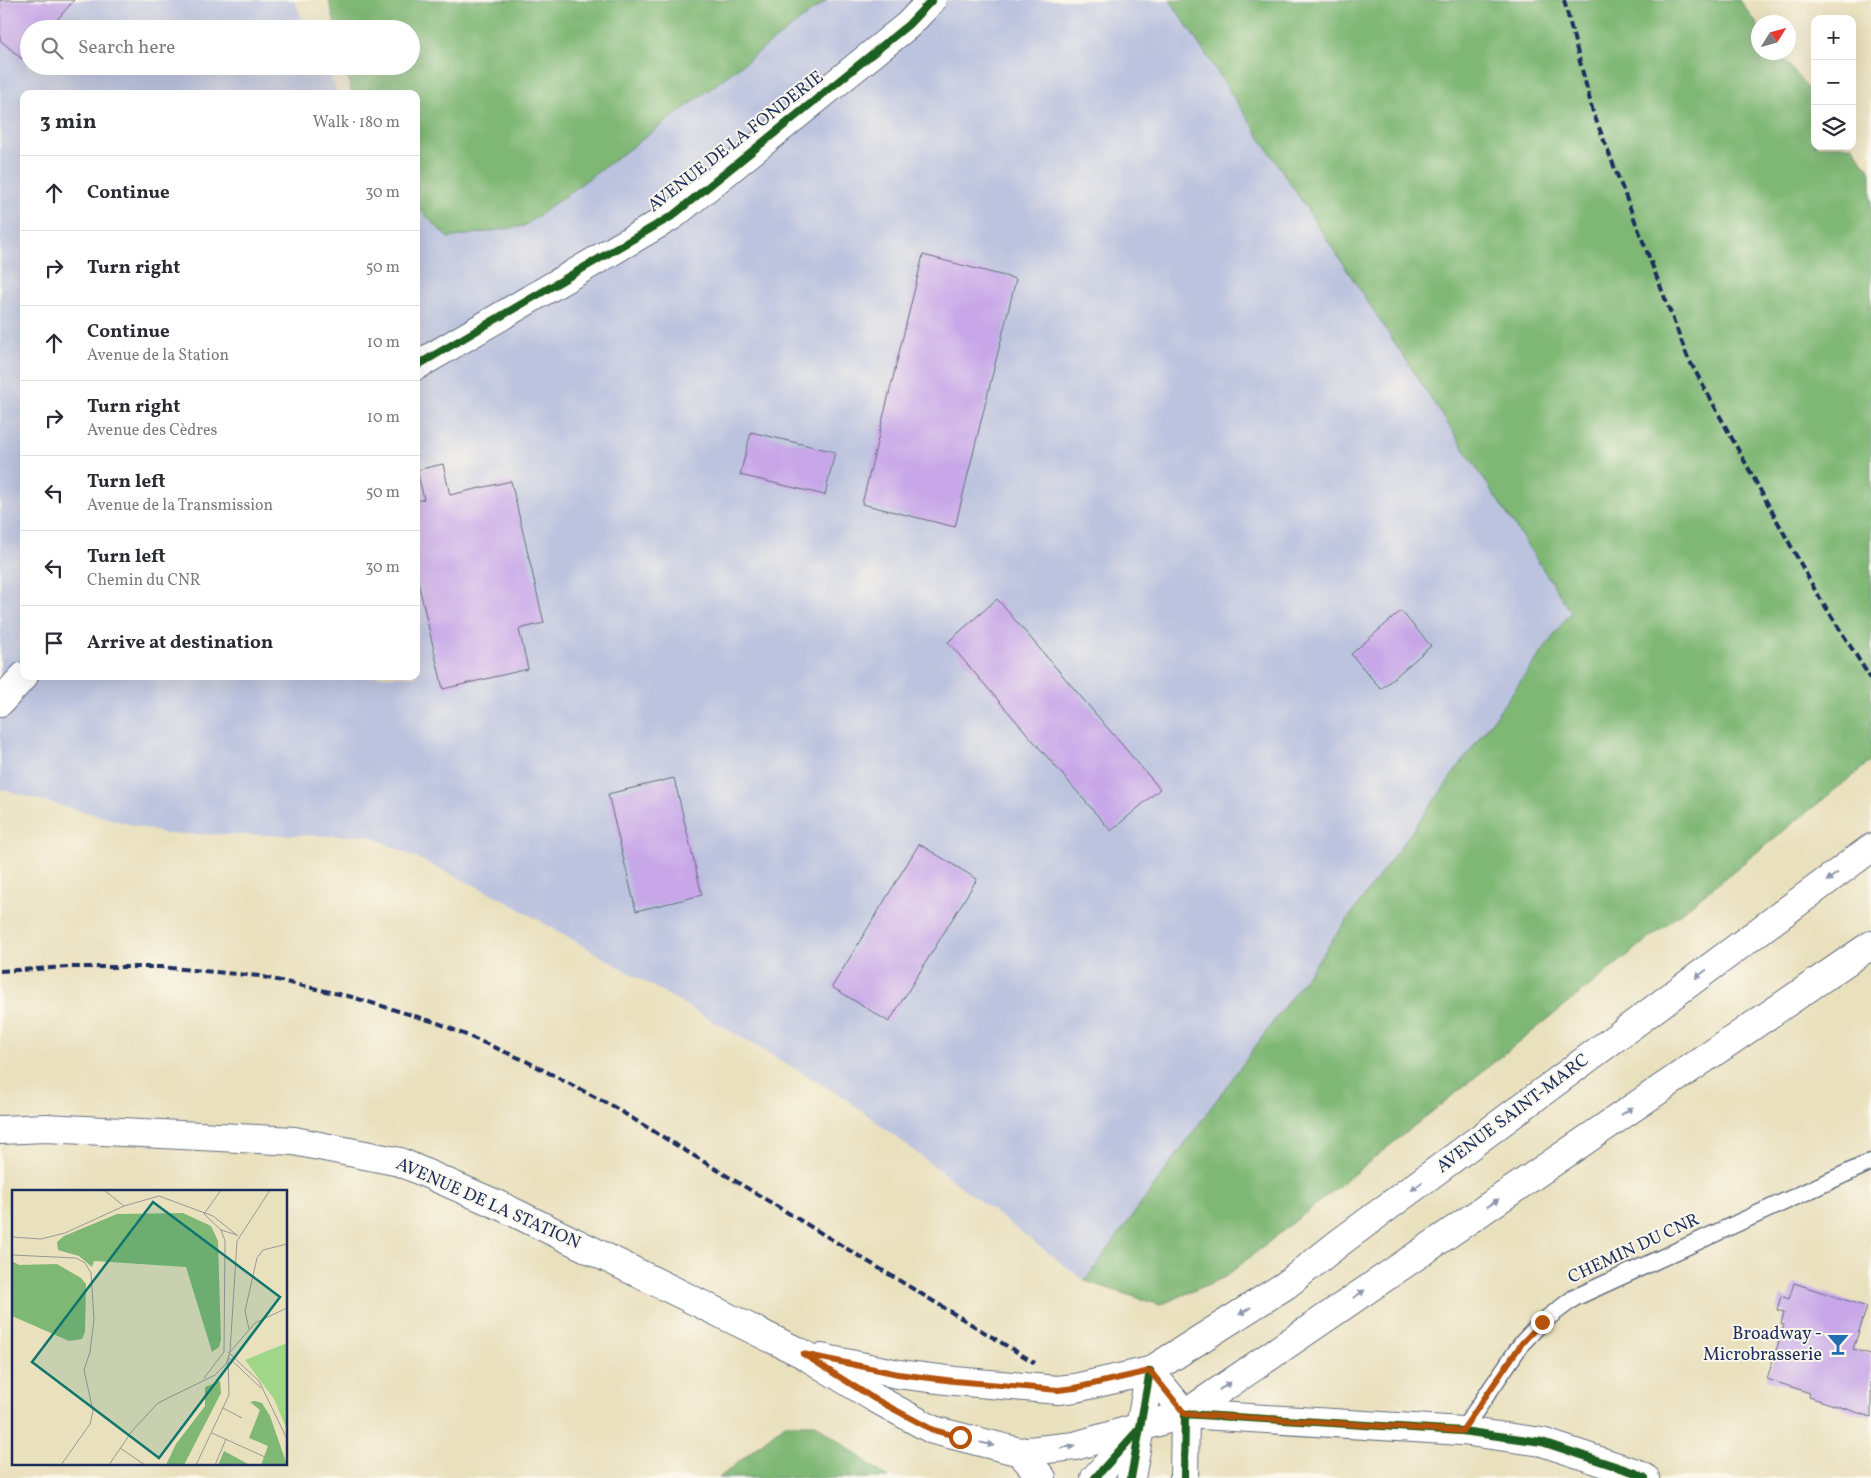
<!DOCTYPE html>
<meta charset="utf-8">
<style>
:root{--surface:#fff;--page:#f2f2f3;--text:#2b2b33;--muted:#7c7c81;--line:#e1e1e2}
body{margin:0;font-family:Vollkorn,serif;background:var(--page);color:var(--text)}
.controls{position:absolute;right:15px;top:15px;display:grid;overflow:hidden;border-radius:10px;box-shadow:0 5px 20px #0002}
.controls button{width:45px;height:45px;display:grid;place-items:center;padding:0;border:0;border-bottom:1px solid var(--line);background:var(--surface);color:var(--text);font:25px sans-serif}
.compass{position:absolute;left:1751px;top:15px;width:45px;height:45px;border-radius:50%;background:var(--surface);box-shadow:0 5px 20px #0002;rotate:53deg}
.stop{position:absolute;width:15px;height:15px;margin:-11px;border:4px solid #b45309;border-radius:50%;background:#fff}
.stop.end{background:#b45309;border-color:#fff;box-shadow:0 1px 5px #0008}
.list{margin:0;padding:0;list-style:none}
h2{display:flex;justify-content:space-between;align-items:center;height:65px;margin:0;padding:0 20px;font-size:21px}
h2 small{font-size:16px;font-weight:400;color:var(--muted)}
.list li{display:grid;grid-template-columns:32px 1fr auto;gap:15px;align-items:center;box-sizing:border-box;height:75px;padding:0 20px;border-top:1px solid var(--line)}
.list b{display:block;font-size:19px;white-space:nowrap}
.list p{margin:0;font-size:16px;white-space:nowrap;color:var(--muted)}
.list em{font-size:16px;font-style:normal;color:var(--muted)}
.icon{flex:none;width:28px;height:28px;fill:none;stroke:currentColor;stroke-width:2;stroke-linecap:round;stroke-linejoin:round}
.map{position:relative;flex:none;width:1871px;height:1478px;overflow:hidden}
.search{position:absolute;background:var(--surface);box-shadow:0 5px 20px #0002;left:20px;top:20px;width:400px;height:55px;display:flex;align-items:center;gap:12px;box-sizing:border-box;padding:0 18px;border-radius:28px;color:var(--muted);font-size:19px}
.panel{position:absolute;background:var(--surface);box-shadow:0 5px 20px #0002;left:20px;top:90px;width:400px;height:590px;border-radius:10px}
.map>svg:first-child{display:block}
.industrial{fill:#bcc3de}
.forest{fill:#7fb774;stroke:#4d7369}
.building{fill:#c7a7e8}
.lines{fill:none;stroke-linecap:round;stroke-linejoin:round}
.lane-casing{stroke:#636d7f;stroke-width:19}
.street-casing{stroke:#636d7f;stroke-width:30}
.secondary-casing{stroke:#636d7f;stroke-width:30}
.primary-casing{stroke:#636d7f;stroke-width:30}
.lane{stroke:#fff;stroke-width:16}
.street{stroke:#fff;stroke-width:28}
.secondary{stroke:#fff;stroke-width:28}
.primary{stroke:#fff;stroke-width:28}
.rail{stroke:#1b2f5e;stroke-width:4;stroke-dasharray:8 4;stroke-linecap:butt}
.cycleway-casing{stroke:#fbf7ec;stroke-width:11}
.cycleway{stroke:#1b5e20;stroke-width:8}
.oneway{fill:#8d97ae}
.route{stroke:#b45309;stroke-width:6}
.labels{text-anchor:middle;dominant-baseline:central;stroke-width:4;stroke-linejoin:round;paint-order:stroke}
.street-label{font-size:18px;fill:#1b2f5e;stroke:#fbf7ec}
.poi-label{font-size:18px;fill:#1b2f5e;stroke:#fbf7ec;text-anchor:end}
.inset-road{fill:none;stroke:#979997;stroke-width:1}
.view{fill:#0f766e;fill-opacity:0.15;stroke:#0f766e;stroke-width:2.5}
.inset-edge{fill:none;stroke:#1b2f5e;stroke-width:2.5}
</style>
<div class="map">
<svg width="1871" height="1478" viewBox="0 0 1871 1478">
<rect width="100%" height="100%" fill="#fbf7ec"/>
<filter id="ink" filterUnits="userSpaceOnUse"><feTurbulence type="fractalNoise" baseFrequency=".02" numOctaves="2"/><feDisplacementMap in="SourceGraphic" scale="10" xChannelSelector="R" yChannelSelector="G"/><feConvolveMatrix kernelMatrix="1 2 1 2 8 2 1 2 1" color-interpolation-filters="sRGB"/></filter>
<filter id="wash" filterUnits="userSpaceOnUse"><feTurbulence type="fractalNoise" baseFrequency=".0096" numOctaves="4" result="noise"/><feDisplacementMap in="SourceGraphic" scale="20" xChannelSelector="R" yChannelSelector="G"/><feGaussianBlur stdDeviation="1.12" result="paint"/><feColorMatrix in="noise" values="0 0 0 0 0 0 0 0 0 0 0 0 0 0 0 0 0 1.4 0 .05"/><feComposite in="paint" operator="in"/></filter>
<g filter="url(#wash)">
<rect width="100%" height="100%" fill="#e9e0bd"/>
<polygon class="industrial" points="0,0 294,0 307,29 29,29 29,66 325,66 338,94 24,94 24,676 416,676 416,206 448,238 524,226 685,108 827,0 1170,0 1571,612 1085,1281 842,1096 499,897 370,836 166,834 0,789"/>
<g class="forest">
<polygon points="329,0 827,0 685,108 524,226 448,238 416,206 416,94 352,94 345,66 411,66 411,29 336,29"/>
<polygon points="1170,0 1739,0 1758,25 1758,52 1779,53 1815,98 1815,146 1852,146 1871,172 1871,761 1225,1277 1160,1305 1085,1281 1571,612"/>
<polygon points="785,1424 816,1424 888,1478 719,1478"/>
</g>
<g id="blocks">
<g class="building">
<polygon points="0,0 74,0 49,29 29,29 29,52 22,59 0,40"/>
<polygon points="923,255 1016,279 955,527 862,504"/>
<polygon points="751,432 835,452 825,495 740,475"/>
<polygon points="443,464 450,495 511,481 544,623 519,629 528,669 443,689 416,573 416,501 424,499 417,470"/>
<polygon points="997,599 1160,789 1111,831 948,642"/>
<polygon points="1401,611 1431,646 1381,689 1351,654"/>
<polygon points="674,778 702,895 636,911 608,794"/>
<polygon points="919,844 977,879 889,1022 832,987"/>
<polygon points="1794,1283 1867,1307 1853,1349 1871,1354 1871,1417 1809,1397 1810,1393 1767,1379 1784,1325 1781,1324 1784,1312 1777,1310 1781,1296 1789,1299"/>
</g>
</g>
</g>
<g filter="url(#ink)">
<use href="#blocks" fill-opacity="0" stroke="#636d7f" stroke-width="1"/>
<g class="lines">
<defs>
<polyline id="lane" points="1462,1431 1522,1343 1542,1322 1574,1298 1871,1162"/>
<g id="street">
<polyline points="416,366 672,216 908,25 932,0"/>
<polyline points="0,702 24,676"/>
<polyline points="1150,1371 1185,1414 1462,1431 1542,1442 1636,1473 1645,1478"/>
<polyline points="1020,1452 1042,1478"/>
<polyline points="1095,1478 1141,1427"/>
</g>
<g id="secondary">
<polyline points="1131,1478 1150,1371"/>
<polyline points="1184,1478 1185,1414"/>
</g>
<g id="primary">
<polyline points="0,1130 46,1128 294,1141 400,1162 503,1207 803,1354 873,1397 933,1430 1020,1452 1075,1446 1185,1414 1871,945"/>
<polyline points="821,1358 898,1374 955,1381 1058,1390 1075,1388 1150,1371 1286,1285 1339,1243 1871,848"/>
</g>
</defs>
<use href="#lane" class="lane-casing"/>
<use href="#street" class="street-casing"/>
<use href="#secondary" class="secondary-casing"/>
<use href="#primary" class="primary-casing"/>
<use href="#lane" class="lane"/>
<use href="#street" class="street"/>
<use href="#secondary" class="secondary"/>
<use href="#primary" class="primary"/>
<g class="rail">
<polyline points="1564,0 1593,112 1688,358 1815,590 1871,679"/>
<polyline points="0,971 70,967 160,967 259,976 352,997 438,1023 526,1061 612,1106 1035,1363"/>
</g>
<defs>
<g id="cycleway">
<polyline points="416,366 672,216 908,25 932,0"/>
<polyline points="1095,1478 1140,1428"/>
<polyline points="1131,1478 1150,1371"/>
<polyline points="1184,1478 1185,1414 1462,1431 1542,1442 1636,1473 1645,1478"/>
</g>
</defs>
<use href="#cycleway" class="cycleway-casing"/>
<use href="#cycleway" class="cycleway"/>
</g>
<defs><path id="oneway-solid" d="M-6-.8H1V-3.2L6.5 0L1 3.2V.8H-6Z" transform="scale(1.25)"/></defs>
<g class="oneway">
<use href="#oneway-solid" transform="translate(1832 877) rotate(143)"/>
<use href="#oneway-solid" transform="translate(1701 974) rotate(143)"/>
<use href="#oneway-solid" transform="translate(1627 1111) rotate(-34)"/>
<use href="#oneway-solid" transform="translate(1417 1186) rotate(143)"/>
<use href="#oneway-solid" transform="translate(1493 1203) rotate(-34)"/>
<use href="#oneway-solid" transform="translate(1359 1294) rotate(-34)"/>
<use href="#oneway-solid" transform="translate(1245 1311) rotate(148)"/>
<use href="#oneway-solid" transform="translate(1225 1386) rotate(-34)"/>
<use href="#oneway-solid" transform="translate(987 1444) rotate(14)"/>
<use href="#oneway-solid" transform="translate(1068 1447) rotate(-7)"/>
</g>
</g>
<g class="lines" filter="url(#ink)">
<polyline class="route" points="960,1437 933,1430 873,1398 803,1354 898,1374 954,1381 1058,1390 1075,1388 1150,1371 1185,1414 1462,1431 1522,1343 1542,1322"/>
</g>
<defs>
<symbol id="bar-bare" viewBox="-9 -9 18 18"><path d="M-6-5H6L.8 .8V4.5H3.5V6h-7V4.5H-.8V.8Z" fill="#1f6fb2" stroke="#fbf7ec" stroke-width="2.5" paint-order="stroke"/></symbol>
</defs>
<g fill-rule="evenodd">
<use href="#bar-bare" x="1822" y="1328" width="32" height="32"/>
</g>
<g class="labels">
<g class="street-label">
<text transform="translate(736 142) rotate(-38)">AVENUE DE LA FONDERIE</text>
<text transform="translate(1513 1114) rotate(-37)">AVENUE SAINT-MARC</text>
<text transform="translate(488 1204) rotate(24)">AVENUE DE LA STATION</text>
<text transform="translate(1634 1249) rotate(-25)">CHEMIN DU CNR</text>
</g>
<g class="poi-label">
<text x="1822" y="1334">Broadway -<tspan x="1822" dy="21">Microbrasserie</tspan></text>
</g>
</g>
<g transform="translate(12 1190)">
<rect width="275" height="275" fill="#e9e0bd"/>
<path d="M275,153V240L262,209L233,170Z" fill="#9fd688"/>
<path d="M171,23L199,36L206,51L209,150L207,157L200,162L174,77L82,71L80,77L67,66L46,60L45,52L52,46L105,24ZM0,71L7,75L45,74L69,88L74,94L73,142L70,149L57,151L0,126ZM208,191L209,203L172,275H154L164,254L193,216V197ZM243,211L250,213L258,226L275,275H249L256,256L237,248L248,220L238,212ZM212,261L238,275H206Z" fill="#7fb774"/>
<path class="inset-road" d="M92,0L112,16M209,40L225,45M0,47L29,49L53,43L112,16L147,6L201,26L226,46M0,65L64,68L73,73L79,83L82,129L78,162L72,180L81,221L78,234L49,275M237,139L233,121L245,68L251,60L275,54M216,162L247,191L275,249M218,162L243,133L275,118M216,167L249,198M192,188L212,162L213,51L209,40L192,24L209,0M211,218L230,228M200,243L253,267M108,258L133,275M97,275L120,241L146,213L203,185L214,174L218,162L225,51L258,0M184,275L217,205L216,168M203,275L214,249"/>
<path class="view" d="M141,12L268,107L147,268L20,172Z"/>
<rect width="275" height="275" class="inset-edge"/>
</g>
</svg>
<div class="controls">
<button>+</button>
<button>−</button>
<button><svg class="icon" aria-label="layers" viewBox="0 0 24 24"><path d="M12 4l9 5-9 5-9-5zM3 14l9 5 9-5"/></svg></button>
</div>
<svg class="compass" viewBox="-18 -18 36 36"><path d="M0-13l5 13h-10z" fill="#e53935"/><path d="M0 13l5-13h-10z" fill="#7c7c81"/></svg>
<div class="stop" style="left:960px;top:1437px"></div>
<div class="stop end" style="left:1542px;top:1322px"></div>
<div class="search"><svg class="icon" aria-label="search" viewBox="0 0 24 24"><circle cx="10" cy="10" r="6"/><path d="M15 15l6 6"/></svg>Search here</div>
<section class="panel">
<h2>3 min<small>Walk · 180 m</small></h2>
<ul class="list">
<li><svg class="icon" aria-label="ahead" viewBox="0 0 24 24"><path d="M12 20V5M6 11l6-6 6 6"/></svg><div><b>Continue</b></div><em>30 m</em></li>
<li><svg class="icon" aria-label="right" viewBox="0 0 24 24"><path d="M7 20v-9h11M14 6l5 5-5 5"/></svg><div><b>Turn right</b></div><em>50 m</em></li>
<li><svg class="icon" aria-label="ahead" viewBox="0 0 24 24"><path d="M12 20V5M6 11l6-6 6 6"/></svg><div><b>Continue</b><p>Avenue de la Station</p></div><em>10 m</em></li>
<li><svg class="icon" aria-label="right" viewBox="0 0 24 24"><path d="M7 20v-9h11M14 6l5 5-5 5"/></svg><div><b>Turn right</b><p>Avenue des Cèdres</p></div><em>10 m</em></li>
<li><svg class="icon" aria-label="left" viewBox="0 0 24 24"><path d="M17 20v-9H6M10 6l-5 5 5 5"/></svg><div><b>Turn left</b><p>Avenue de la Transmission</p></div><em>50 m</em></li>
<li><svg class="icon" aria-label="left" viewBox="0 0 24 24"><path d="M17 20v-9H6M10 6l-5 5 5 5"/></svg><div><b>Turn left</b><p>Chemin du CNR</p></div><em>30 m</em></li>
<li><svg class="icon" aria-label="arrive" viewBox="0 0 24 24"><path d="M6 21V4h12l-3 4 3 4H6"/></svg><div><b>Arrive at destination</b></div></li>
</ul>
</section>
</div>
